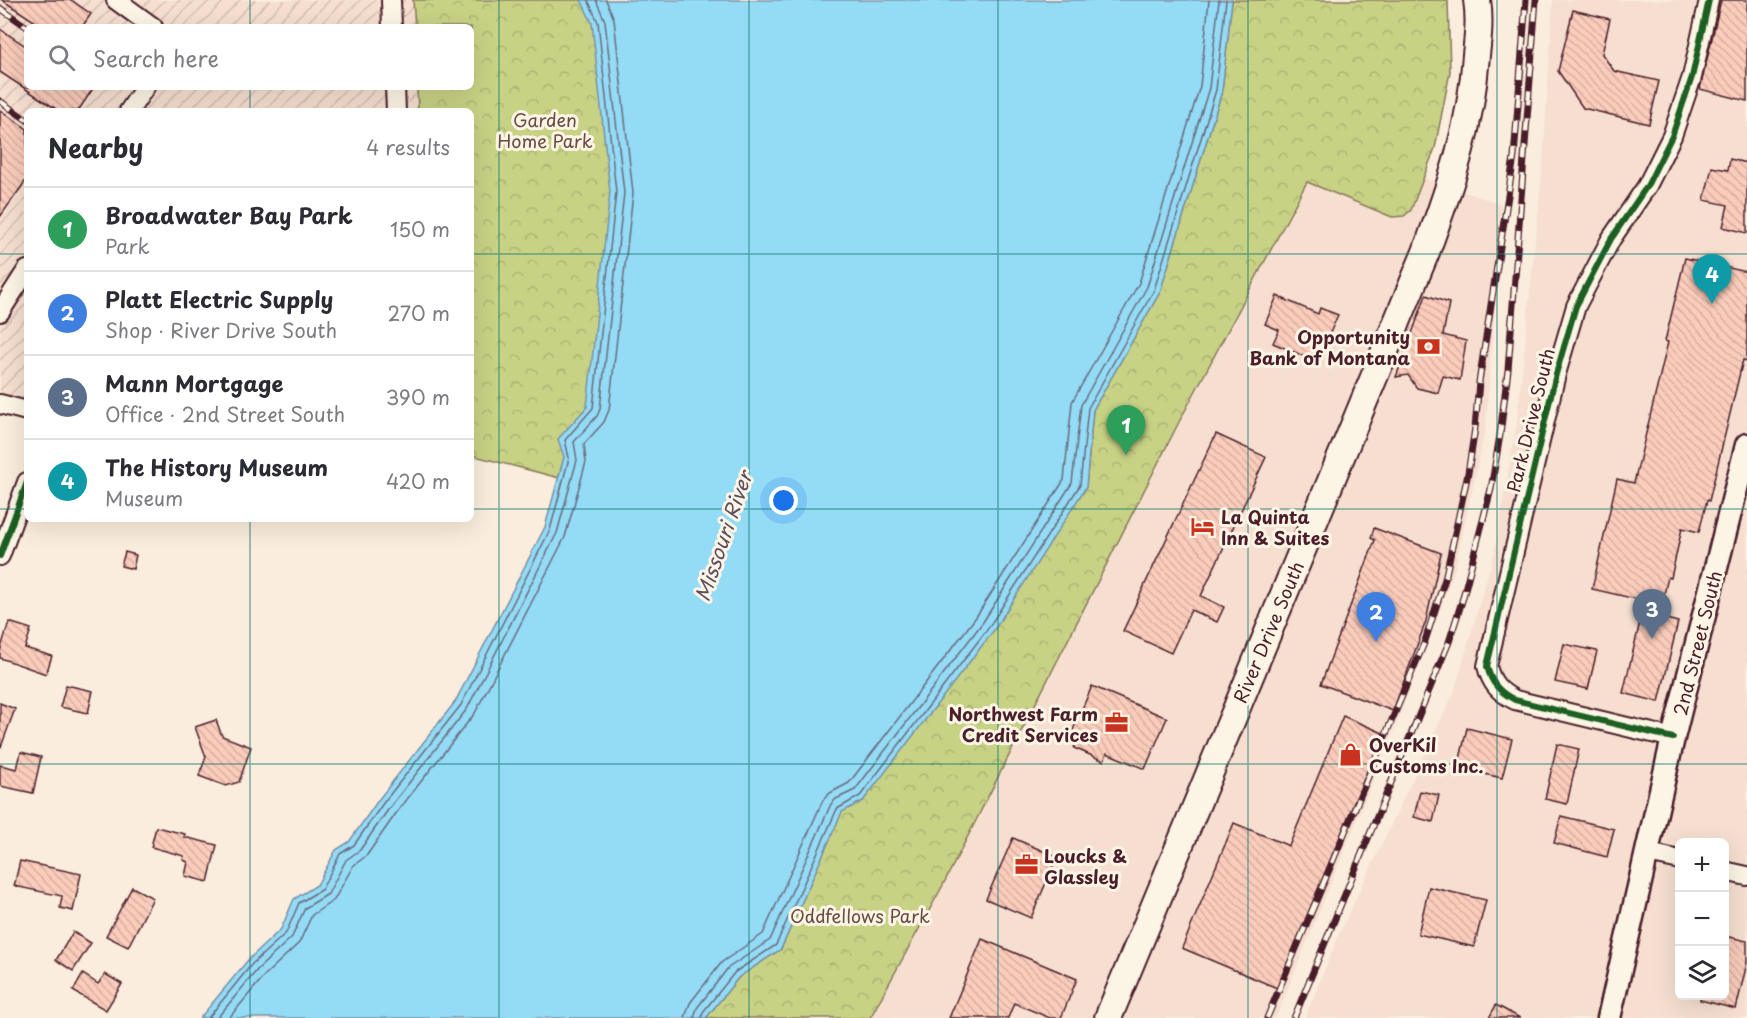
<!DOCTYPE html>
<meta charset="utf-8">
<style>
:root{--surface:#fff;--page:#f7f7f7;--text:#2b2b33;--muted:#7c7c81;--line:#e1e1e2;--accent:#1a73e8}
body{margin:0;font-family:"Playpen Sans",sans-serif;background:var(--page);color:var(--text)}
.controls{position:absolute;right:18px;bottom:18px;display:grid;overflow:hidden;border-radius:9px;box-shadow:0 6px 24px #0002}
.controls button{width:54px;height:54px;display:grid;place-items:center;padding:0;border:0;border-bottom:2px solid var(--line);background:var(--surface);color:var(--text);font:30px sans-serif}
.you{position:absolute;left:784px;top:501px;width:21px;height:21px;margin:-15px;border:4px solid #fff;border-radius:50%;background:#1a73e8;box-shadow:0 0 0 9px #1a73e833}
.badge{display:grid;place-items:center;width:39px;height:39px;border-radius:50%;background:var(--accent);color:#fff;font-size:20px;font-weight:700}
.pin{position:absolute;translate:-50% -50px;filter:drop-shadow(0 2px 3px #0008)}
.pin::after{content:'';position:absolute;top:32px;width:21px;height:18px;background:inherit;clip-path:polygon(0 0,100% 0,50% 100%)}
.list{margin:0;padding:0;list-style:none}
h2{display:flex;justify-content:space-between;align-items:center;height:78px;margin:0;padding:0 24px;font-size:26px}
h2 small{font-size:20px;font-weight:400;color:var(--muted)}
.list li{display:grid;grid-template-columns:39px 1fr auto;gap:18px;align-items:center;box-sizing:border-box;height:84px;padding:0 24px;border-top:2px solid var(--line)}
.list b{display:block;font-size:22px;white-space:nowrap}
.list p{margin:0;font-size:20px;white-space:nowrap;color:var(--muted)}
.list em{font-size:20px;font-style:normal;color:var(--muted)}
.icon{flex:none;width:33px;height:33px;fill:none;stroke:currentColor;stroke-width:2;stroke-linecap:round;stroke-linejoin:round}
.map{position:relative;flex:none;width:1747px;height:1018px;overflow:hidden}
.search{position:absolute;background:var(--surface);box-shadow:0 6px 24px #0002;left:24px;top:24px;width:450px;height:66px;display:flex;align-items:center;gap:15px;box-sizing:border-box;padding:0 21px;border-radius:9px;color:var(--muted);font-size:22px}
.panel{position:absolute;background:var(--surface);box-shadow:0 6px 24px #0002;left:24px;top:108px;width:450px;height:414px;border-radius:9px}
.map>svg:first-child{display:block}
.built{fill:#f6dfd0;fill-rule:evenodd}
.industrial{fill:url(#industrial-furrows)}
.park{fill:url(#park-crowns);stroke:#887858;stroke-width:1.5}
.water{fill:#94dbf6;stroke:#7690a5;stroke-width:1.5}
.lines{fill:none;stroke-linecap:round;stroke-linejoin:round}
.shore{stroke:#686a7c;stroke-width:1.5}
.building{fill:url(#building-back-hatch);stroke:#4a1f2b;stroke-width:1.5}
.minor-casing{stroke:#4a1f2b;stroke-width:22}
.tertiary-casing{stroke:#4a1f2b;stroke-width:27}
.secondary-casing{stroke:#4a1f2b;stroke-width:30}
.minor{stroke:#fcf5e5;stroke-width:18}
.tertiary{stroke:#fcf5e5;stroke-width:22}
.secondary{stroke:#fcf5e5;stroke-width:26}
.rail-casing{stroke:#4a1f2b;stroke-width:7}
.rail{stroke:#fcf5e5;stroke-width:4.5;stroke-dasharray:14;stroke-linecap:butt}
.cycleway-casing{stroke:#fcf5e5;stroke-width:10}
.cycleway{stroke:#1b5e20;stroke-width:6}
.grid{fill:none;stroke:#0f766e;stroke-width:1.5;stroke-opacity:0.55}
.labels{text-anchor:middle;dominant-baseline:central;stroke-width:6;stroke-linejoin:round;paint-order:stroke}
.park-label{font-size:18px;fill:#694c42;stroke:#fcf5e5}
.poi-label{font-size:18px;font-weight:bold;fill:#4a1f2b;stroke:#fcf5e5;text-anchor:start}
.street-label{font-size:18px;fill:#4a1f2b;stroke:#fcf5e5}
.water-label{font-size:20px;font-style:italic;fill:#5c4e5e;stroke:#fcf5e5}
</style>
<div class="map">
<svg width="1747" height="1018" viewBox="0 0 1747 1018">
<defs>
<pattern id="industrial-furrows" width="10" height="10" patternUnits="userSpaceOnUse" patternTransform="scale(1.5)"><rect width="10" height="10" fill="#f6dfd0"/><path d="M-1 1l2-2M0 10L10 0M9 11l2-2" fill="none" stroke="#d4bfb3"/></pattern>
<pattern id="park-crowns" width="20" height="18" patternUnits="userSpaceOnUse" patternTransform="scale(1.5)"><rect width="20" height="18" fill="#c7d285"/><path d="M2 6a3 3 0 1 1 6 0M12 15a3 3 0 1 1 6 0" fill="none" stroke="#acb473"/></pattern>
<pattern id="building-back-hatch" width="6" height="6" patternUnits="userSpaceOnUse" patternTransform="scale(1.5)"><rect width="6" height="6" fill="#f9ccbb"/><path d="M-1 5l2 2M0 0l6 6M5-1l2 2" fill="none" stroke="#d7afa1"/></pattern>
</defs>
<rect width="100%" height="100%" fill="#fbeddd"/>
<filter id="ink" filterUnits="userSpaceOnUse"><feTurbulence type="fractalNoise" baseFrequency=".0167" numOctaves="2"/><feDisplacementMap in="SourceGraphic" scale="12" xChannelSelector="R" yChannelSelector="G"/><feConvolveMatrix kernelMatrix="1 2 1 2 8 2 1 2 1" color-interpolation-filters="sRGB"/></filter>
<g filter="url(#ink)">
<g class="built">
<path d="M1553,0H1747V1018H1305L1340,932L1454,692L1494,554L1517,422L1543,162ZM1680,842H1724V996H1680Z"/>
<polygon points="1424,178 1501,204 1486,427 1455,568 1399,717 1276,1018 870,1018 942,887 1179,422 1307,182 1392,217 1411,210"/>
</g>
<polygon class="industrial" points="0,0 413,0 415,27 27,27 27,87 417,87 418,111 27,111 27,420 0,414"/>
<g class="park">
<polygon points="413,0 591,0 621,111 613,347 571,481 471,455 471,111 418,111 417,87 471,87 471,27 415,27"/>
<polygon points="1232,0 1448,0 1450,72 1435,148 1411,210 1404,216 1392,217 1307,182 1179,422 942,887 870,1018 706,1018 739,977 781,949 842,811 863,801 1086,487 1093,410 1160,292 1222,91"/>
</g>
<polygon class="water" points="581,0 1232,0 1222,91 1160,292 1093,410 1086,487 994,630 863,801 842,812 781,949 739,977 706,1018 200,1018 248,960 281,929 294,899 317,885 336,850 349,842 379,799 455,702 545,527 564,457 558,439 587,407 610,192 592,23"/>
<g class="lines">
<g class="shore">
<polyline points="208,1018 252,964 286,933 299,903 322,889 340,854 354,845 384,802 461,705 550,530 569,458 565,440 593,408 616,192 598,22 588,0"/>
<polyline points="217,1018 258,969 292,937 305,908 328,894 346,860 360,850 390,807 467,709 557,533 577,460 574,442 597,416 600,409 624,193 605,21 596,0"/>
<polyline points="229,1018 265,975 299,943 312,915 334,900 353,866 367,855 397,812 475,713 565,537 586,462 584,444 604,422 609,410 633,193 614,19 606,0"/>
<polyline points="685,1018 690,1003 722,962 763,934 823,800 830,793 849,783 976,617 1064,480 1072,402 1139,283 1200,86 1209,0"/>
<polyline points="694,1018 697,1008 728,968 770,940 831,804 836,799 855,790 983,622 1072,483 1081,405 1147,287 1209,88 1219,0"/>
<polyline points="702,1018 703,1012 735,972 776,945 837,809 860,796 989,627 1080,485 1088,408 1154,290 1216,90 1226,0"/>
</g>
</g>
<g class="building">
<polygon points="2,0 71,0 91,14 82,27 43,27"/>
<polygon points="1721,0 1747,0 1747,101 1700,89"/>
<polygon points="1573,10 1610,19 1602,54 1614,71 1659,81 1649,124 1583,108 1558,71"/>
<polygon points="0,29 27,47 27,87 94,87 78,111 59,111 0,72"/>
<polygon points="0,110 27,129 27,179 0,217"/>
<polygon points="1730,159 1747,163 1747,233 1723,227 1728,205 1704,200 1712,167 1728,170"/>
<polygon points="1685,258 1747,272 1747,361 1743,360 1709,501 1707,500 1699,532 1682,528 1671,578 1668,577 1659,617 1678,622 1659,702 1623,693 1645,601 1592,589 1617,479 1634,483 1668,342 1665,341"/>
<polygon points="1426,295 1449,303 1443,335 1466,341 1460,380 1443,376 1438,393 1417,388 1408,375 1396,377"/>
<polygon points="1277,296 1318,314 1320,308 1338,315 1317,362 1273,343 1279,330 1265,324"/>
<polygon points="1216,434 1266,457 1201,596 1224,607 1217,622 1191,610 1171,653 1123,631"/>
<polygon points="1374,528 1441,553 1426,621 1393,711 1321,684 1375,540 1371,538"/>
<polygon points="125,552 136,555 133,569 121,566"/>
<polygon points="9,622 31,629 25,648 52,656 46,674 0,658 0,651"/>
<polygon points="1564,644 1597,651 1588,689 1555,682"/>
<polygon points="66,685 93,691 88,713 60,707"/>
<polygon points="1092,686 1167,718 1145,769 1107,753 1104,761 1074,748 1077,740 1070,737"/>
<polygon points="0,703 15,709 1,747 0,746"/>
<polygon points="1343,716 1383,733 1277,988 1182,948 1234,823 1289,846"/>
<polygon points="216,720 222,736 251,747 239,782 226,786 199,776 206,757 195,727"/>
<polygon points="1467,728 1512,739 1502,778 1458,768"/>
<polygon points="1557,744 1579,749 1567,804 1545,799"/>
<polygon points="21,752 41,757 33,793 0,786 0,765 17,769"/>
<polygon points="1420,791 1439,795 1433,822 1414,817"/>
<polygon points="1561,816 1614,829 1607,857 1554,843"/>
<polygon points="156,827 185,834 184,837 217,845 208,882 185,876 188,862 183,860 184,856 151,847"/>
<polygon points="1013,838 1057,857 1031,918 986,899"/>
<polygon points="20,861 81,874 73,911 60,908 62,896 14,886"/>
<polygon points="132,887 153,898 128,947 106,936"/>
<polygon points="1429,887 1486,900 1474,947 1418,934"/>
<polygon points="73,932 91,943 73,971 56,960"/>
<polygon points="1725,936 1747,941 1747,963 1736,1009 1700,1000 1700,996 1725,996"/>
<polygon points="982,939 1077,979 1061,1018 1050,1018 1014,1003 1008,1018 949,1018"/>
<polygon points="83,974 98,984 105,974 122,984 106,1010 73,991"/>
<polygon points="1496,1005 1520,1018 1489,1018"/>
</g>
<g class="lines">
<defs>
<g id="minor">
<polyline points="116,0 153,27"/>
<polyline points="391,0 392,27"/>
<polyline points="395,87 396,111"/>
<polyline points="129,111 145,87"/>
<polyline points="0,312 27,270"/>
<polyline points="0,404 27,411"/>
<polyline points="0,556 27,482"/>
<path d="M1673,738L1515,700C1499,692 1491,683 1487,666L1556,374L1576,306L1611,239L1647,186L1672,136L1692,77L1709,0"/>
<polyline points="1648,853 1680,860"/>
<polyline points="1724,871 1747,876"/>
</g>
<polyline id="tertiary" points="1609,1018 1673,738 1747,445"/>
<path id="secondary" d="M1108,1018L1426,252C1451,184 1471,128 1476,55C1478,37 1480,19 1477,0"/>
</defs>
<use href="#minor" class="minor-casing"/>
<use href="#tertiary" class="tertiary-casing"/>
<use href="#secondary" class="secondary-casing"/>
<use href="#minor" class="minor"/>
<use href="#tertiary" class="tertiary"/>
<use href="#secondary" class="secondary"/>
<defs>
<g id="rail">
<polyline points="0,8 27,27"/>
<polyline points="0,101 27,120"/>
<polyline points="1267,1018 1425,641 1445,579 1468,473 1475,428 1479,382 1514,157 1526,0"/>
<polyline points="1294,1018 1449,642 1462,601 1491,489 1500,435 1508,370 1536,0"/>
</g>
</defs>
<use href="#rail" class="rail-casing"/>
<use href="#rail" class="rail"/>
<defs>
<g id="cycleway">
<polyline points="0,556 27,482"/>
<path d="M1673,738L1515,700C1499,692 1491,683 1487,666L1556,374L1576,306L1611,239L1647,186L1672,136L1692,77L1709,0"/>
</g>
</defs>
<use href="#cycleway" class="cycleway-casing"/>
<use href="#cycleway" class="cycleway"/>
</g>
</g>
<path class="grid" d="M250,0V27M499,0V1018M749,0V1018M998,0V1018M1248,0V1018M1497,0V1018M250,87V111M0,254H27M471,254H1747M0,509H27M471,509H1747M250,519V1018M0,764H1747"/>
<defs>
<symbol id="bank-bare" viewBox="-9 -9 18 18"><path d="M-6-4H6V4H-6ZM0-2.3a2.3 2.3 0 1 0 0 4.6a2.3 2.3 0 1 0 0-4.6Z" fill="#c8321e" stroke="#fcf5e5" stroke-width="2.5" paint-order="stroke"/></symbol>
<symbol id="hotel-bare" viewBox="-9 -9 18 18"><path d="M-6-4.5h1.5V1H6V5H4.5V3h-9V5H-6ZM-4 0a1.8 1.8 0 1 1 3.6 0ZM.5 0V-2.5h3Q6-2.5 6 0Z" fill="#c8321e" stroke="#fcf5e5" stroke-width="2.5" paint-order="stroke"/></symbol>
<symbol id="office-bare" viewBox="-9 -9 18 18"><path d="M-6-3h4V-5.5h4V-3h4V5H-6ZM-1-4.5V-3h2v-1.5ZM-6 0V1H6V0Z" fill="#c8321e" stroke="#fcf5e5" stroke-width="2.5" paint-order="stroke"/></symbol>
<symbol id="shop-bare" viewBox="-9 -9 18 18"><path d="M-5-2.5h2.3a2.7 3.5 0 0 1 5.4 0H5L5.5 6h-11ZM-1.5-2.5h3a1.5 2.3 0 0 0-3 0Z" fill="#c8321e" stroke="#fcf5e5" stroke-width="2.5" paint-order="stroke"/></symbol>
</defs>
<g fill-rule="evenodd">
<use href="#bank-bare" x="1412" y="330" width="33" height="33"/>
<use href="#hotel-bare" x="1186" y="510" width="33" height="33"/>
<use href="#office-bare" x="1100" y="706" width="33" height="33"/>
<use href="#shop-bare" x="1334" y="738" width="33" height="33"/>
<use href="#office-bare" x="1010" y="848" width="33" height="33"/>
</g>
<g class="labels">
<g class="park-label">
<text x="545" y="119">Garden<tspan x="545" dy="21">Home Park</tspan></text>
<text x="860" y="915">Oddfellows Park</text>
</g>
<g class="poi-label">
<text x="1410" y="336" text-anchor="end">Opportunity<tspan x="1410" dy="21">Bank of Montana</tspan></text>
<text x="1221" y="516">La Quinta<tspan x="1221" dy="21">Inn &amp; Suites</tspan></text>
<text x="1098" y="713" text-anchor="end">Northwest Farm<tspan x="1098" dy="21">Credit Services</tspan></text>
<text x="1369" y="744">OverKil<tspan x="1369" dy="21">Customs Inc.</tspan></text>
<text x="1044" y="855">Loucks &amp;<tspan x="1044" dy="21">Glassley</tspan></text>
</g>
<g class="street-label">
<text transform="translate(1530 420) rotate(-76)">Park Drive South</text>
<text transform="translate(1268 632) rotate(-67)">River Drive South</text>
<text transform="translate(1697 643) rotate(-76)">2nd Street South</text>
</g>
<g class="water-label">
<text transform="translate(723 536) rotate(-71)">Missouri River</text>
</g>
</g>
</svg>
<div class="controls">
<button>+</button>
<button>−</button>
<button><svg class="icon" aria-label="layers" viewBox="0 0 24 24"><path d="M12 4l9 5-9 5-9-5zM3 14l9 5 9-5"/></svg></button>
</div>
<div class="you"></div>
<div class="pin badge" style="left:1126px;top:455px;background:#2e9e5b">1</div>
<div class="pin badge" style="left:1376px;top:642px;background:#3f7fe0">2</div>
<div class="pin badge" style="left:1652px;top:639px;background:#5c6f8a">3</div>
<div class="pin badge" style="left:1712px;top:304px;background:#0f9aa8">4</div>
<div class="search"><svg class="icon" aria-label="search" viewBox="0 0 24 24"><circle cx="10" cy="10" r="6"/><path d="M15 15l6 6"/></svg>Search here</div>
<section class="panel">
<h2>Nearby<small>4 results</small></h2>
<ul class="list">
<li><span class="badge" style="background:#2e9e5b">1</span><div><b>Broadwater Bay Park</b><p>Park</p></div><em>150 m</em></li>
<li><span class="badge" style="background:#3f7fe0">2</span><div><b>Platt Electric Supply</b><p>Shop · River Drive South</p></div><em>270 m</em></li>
<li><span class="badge" style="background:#5c6f8a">3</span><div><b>Mann Mortgage</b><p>Office · 2nd Street South</p></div><em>390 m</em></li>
<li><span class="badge" style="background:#0f9aa8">4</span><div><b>The History Museum</b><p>Museum</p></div><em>420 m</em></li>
</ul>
</section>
</div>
